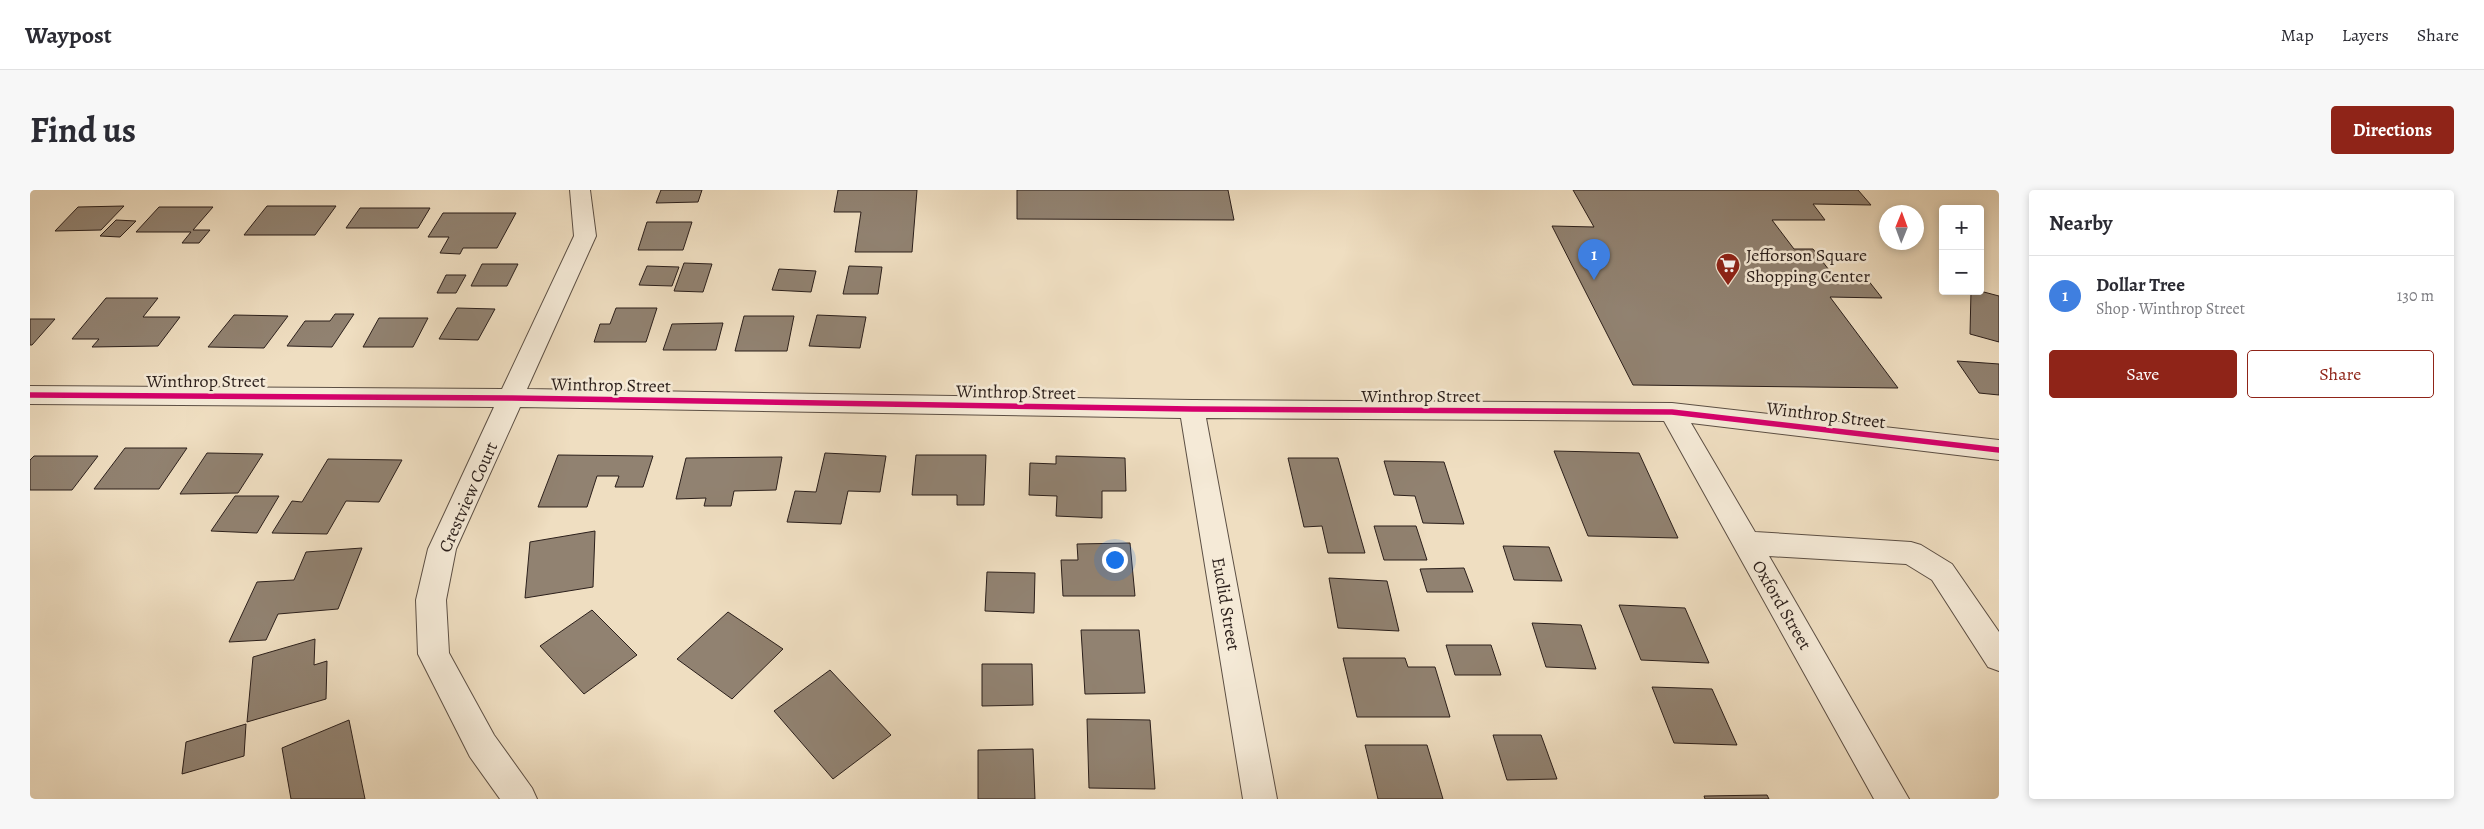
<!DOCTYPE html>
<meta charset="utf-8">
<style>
:root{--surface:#fff;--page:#f7f7f7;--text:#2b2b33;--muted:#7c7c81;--line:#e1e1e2;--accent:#8f2418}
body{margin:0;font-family:Alegreya,serif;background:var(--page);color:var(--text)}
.controls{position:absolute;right:15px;top:15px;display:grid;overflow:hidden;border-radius:5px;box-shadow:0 2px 8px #0003}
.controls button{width:45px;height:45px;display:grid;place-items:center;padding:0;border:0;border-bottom:1px solid var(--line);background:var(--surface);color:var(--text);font:25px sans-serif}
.compass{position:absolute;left:1849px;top:15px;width:45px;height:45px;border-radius:50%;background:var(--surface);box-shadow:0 2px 8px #0003;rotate:1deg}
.you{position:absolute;left:1084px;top:369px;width:18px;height:18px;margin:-12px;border:4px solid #fff;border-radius:50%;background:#1a73e8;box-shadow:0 0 0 8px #1a73e833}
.badge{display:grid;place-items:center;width:32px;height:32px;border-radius:50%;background:var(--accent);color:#fff;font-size:16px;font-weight:700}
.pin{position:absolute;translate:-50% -41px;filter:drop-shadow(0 1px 2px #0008)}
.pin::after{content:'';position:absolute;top:26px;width:18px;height:15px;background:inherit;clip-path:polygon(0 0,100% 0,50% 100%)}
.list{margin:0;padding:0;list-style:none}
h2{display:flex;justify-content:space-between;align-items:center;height:65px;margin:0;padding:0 20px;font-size:21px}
h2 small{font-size:16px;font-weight:400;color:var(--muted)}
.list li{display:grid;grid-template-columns:32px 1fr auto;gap:15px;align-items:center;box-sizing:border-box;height:80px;padding:0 20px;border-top:1px solid var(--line)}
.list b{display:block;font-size:19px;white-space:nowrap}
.list p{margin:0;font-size:16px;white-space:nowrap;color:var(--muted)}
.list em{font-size:16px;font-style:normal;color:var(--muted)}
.actions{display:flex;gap:10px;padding:15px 20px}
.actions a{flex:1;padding:11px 0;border:1px solid var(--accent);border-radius:5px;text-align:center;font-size:18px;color:var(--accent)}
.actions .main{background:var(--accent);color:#fff}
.map{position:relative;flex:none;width:1969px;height:609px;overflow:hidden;border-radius:5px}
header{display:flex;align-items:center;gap:30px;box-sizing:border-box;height:70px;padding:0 25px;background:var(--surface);border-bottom:1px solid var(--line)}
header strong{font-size:24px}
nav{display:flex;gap:28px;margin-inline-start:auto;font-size:18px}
.intro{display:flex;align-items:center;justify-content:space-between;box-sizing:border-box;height:120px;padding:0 30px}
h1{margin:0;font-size:35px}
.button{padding:12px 22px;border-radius:5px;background:var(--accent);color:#fff;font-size:18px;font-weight:700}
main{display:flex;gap:30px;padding:0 30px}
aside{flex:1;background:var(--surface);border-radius:5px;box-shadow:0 2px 8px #0003}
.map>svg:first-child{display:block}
.building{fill:#918271;stroke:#2b1f1b}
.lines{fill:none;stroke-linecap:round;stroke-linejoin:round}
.minor-casing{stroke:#5c4f44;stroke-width:2}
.minor{fill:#f5ead7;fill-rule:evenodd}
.cycleway-casing{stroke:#f5ead7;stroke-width:8}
.cycleway{stroke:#d6006c;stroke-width:5.5}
.labels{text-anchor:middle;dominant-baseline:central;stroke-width:5;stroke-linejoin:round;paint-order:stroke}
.poi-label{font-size:18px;fill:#2b1f1b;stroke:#f5ead7;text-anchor:start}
.street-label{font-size:18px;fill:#2b1f1b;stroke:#f5ead7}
</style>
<header>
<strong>Waypost</strong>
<nav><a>Map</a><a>Layers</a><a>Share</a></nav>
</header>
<div class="intro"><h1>Find us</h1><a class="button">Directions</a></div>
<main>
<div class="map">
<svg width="1969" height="609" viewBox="0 0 1969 609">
<rect width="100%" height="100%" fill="#efdec1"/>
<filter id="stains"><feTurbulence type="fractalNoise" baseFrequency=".004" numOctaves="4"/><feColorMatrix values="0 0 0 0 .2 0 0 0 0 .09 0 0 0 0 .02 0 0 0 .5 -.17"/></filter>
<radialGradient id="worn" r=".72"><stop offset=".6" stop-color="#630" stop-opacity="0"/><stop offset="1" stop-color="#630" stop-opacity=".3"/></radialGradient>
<g class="building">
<polygon points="631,0 672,0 668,12 626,13"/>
<polygon points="808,0 887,0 882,62 825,62 831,22 804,22"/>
<polygon points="987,0 1198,0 1204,30 987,29"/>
<polygon points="1543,0 1828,0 1841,15 1783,14 1795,30 1742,30 1764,59 1783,59 1802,84 1834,85 1852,108 1800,107 1868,198 1603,195 1522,36 1564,37"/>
<polygon points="94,16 71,40 25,41 48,17"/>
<polygon points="237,16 306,16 285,45 214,45"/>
<polygon points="129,17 183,17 163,40 180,40 169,53 152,53 161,42 106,42"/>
<polygon points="330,18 400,18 388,38 316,38"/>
<polygon points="413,23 486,23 467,58 433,58 430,64 410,63 419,47 398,47"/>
<polygon points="86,30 106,31 90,47 70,46"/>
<polygon points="617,32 662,32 653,60 608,60"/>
<polygon points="654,73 682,74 673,102 644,101"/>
<polygon points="452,74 488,74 477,96 441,96"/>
<polygon points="617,76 649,77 642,96 609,95"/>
<polygon points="819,76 852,77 848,104 813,104"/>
<polygon points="749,79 786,81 781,102 742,100"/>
<polygon points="416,85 436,85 426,103 407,103"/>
<polygon points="1941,101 1950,101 1969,106 1969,152 1940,144"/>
<polygon points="76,108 128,108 113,127 150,127 128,156 62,157 69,149 42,149"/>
<polygon points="427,118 465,119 448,150 409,149"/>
<polygon points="586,118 627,118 616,152 564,152 570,134 580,134"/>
<polygon points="305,124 324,124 302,157 257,156 275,131 300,131"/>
<polygon points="204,125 258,126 234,158 178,157"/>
<polygon points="787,125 836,127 830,158 779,156"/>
<polygon points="714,126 764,126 757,161 705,161"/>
<polygon points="349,128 398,128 383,157 333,157"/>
<polygon points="0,129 25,129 2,155 0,155"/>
<polygon points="693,133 686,160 633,160 642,134"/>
<polygon points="1927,171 1969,174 1969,205 1949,203"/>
<polygon points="95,258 157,258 129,299 64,299"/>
<polygon points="1524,261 1609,263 1648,348 1558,346"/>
<polygon points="177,263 233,264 208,303 150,304"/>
<polygon points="795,263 856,266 850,302 818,301 811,334 757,332 765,301 786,302"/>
<polygon points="528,265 623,266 613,297 585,297 589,286 567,286 557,317 508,317"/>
<polygon points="886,265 956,265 954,315 927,315 927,305 882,305"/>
<polygon points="4,266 68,266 42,300 0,300 0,270"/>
<polygon points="1026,266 1095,268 1096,301 1072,301 1072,328 1026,326 1027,306 999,305 1000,273 1026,274"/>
<polygon points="752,267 746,300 704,301 701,316 674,316 676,308 646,309 656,268"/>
<polygon points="1258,268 1308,268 1335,363 1298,363 1292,336 1274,337"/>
<polygon points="298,269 372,270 349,312 316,311 297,344 242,343 262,311 272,312"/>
<polygon points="1354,271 1414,272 1434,334 1393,333 1385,306 1364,305"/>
<polygon points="205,306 249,306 227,343 181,341"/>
<polygon points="1344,336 1386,336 1397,370 1354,370"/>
<polygon points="565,341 563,397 495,408 500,352"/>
<polygon points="1100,353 1105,406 1033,406 1031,370 1048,370 1047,354"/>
<polygon points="1473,356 1519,357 1532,391 1484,390"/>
<polygon points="332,358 308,419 248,424 236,450 199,452 227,392 264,390 276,362"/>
<polygon points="1434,378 1443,402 1397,402 1390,379"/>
<polygon points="957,382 1005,383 1004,423 955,421"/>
<polygon points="1299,388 1357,391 1369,441 1308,438"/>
<polygon points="1589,415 1655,418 1679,473 1611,470"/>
<polygon points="562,420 607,465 554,504 510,456"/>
<polygon points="698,422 753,459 702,509 647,469"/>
<polygon points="1502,433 1551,435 1566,479 1516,477"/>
<polygon points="1051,440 1109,440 1115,503 1055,504"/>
<polygon points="285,449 284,475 297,471 296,509 217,532 223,467"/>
<polygon points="1416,455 1461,455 1471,485 1425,485"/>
<polygon points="1313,468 1375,468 1378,477 1405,477 1420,527 1327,527"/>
<polygon points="952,474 1002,474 1003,515 952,516"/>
<polygon points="800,480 861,545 803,589 744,521"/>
<polygon points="1622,497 1682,499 1707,555 1644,553"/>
<polygon points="1057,529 1120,530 1125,599 1059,598"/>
<polygon points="319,530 335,609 261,609 252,558"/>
<polygon points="216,534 214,566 152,584 156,552"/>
<polygon points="1463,545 1511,545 1527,589 1477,590"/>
<polygon points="1335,555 1397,555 1413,609 1348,609"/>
<polygon points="1003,559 1005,609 948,609 948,560"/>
<polygon points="1737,605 1739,609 1675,609 1674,606"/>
</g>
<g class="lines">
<defs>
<polygon id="minor" points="540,0 560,0 566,46 497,199 1162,210 1642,213 1969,250 1969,270 1661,233 1725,342 1881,352 1891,355 1922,374 1969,442 1969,481 1958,477 1902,390 1876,374 1739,366 1879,609 1844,609 1634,231 1176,228 1247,609 1213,609 1151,228 490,217 426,359 416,410 419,463 464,545 502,598 507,609 470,609 440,567 388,464 386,410 398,359 464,217 0,214 0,196 472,199 544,46"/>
</defs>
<use href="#minor" class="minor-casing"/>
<use href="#minor" class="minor"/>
<defs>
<polyline id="cycleway" points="0,205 482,208 1162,219 1642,222 1969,260"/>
</defs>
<use href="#cycleway" class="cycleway-casing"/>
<use href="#cycleway" class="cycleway"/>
</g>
<defs>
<symbol id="supermarket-pin" viewBox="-11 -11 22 30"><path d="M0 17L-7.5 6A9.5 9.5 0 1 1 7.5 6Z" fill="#8f2418" stroke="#f5ead7"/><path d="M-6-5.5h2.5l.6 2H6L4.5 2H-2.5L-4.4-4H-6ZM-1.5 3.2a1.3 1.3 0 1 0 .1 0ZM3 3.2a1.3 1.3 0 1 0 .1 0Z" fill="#fff"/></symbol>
</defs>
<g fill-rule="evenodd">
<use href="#supermarket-pin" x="1684" y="61" width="28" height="38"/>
</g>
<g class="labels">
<g class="poi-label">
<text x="1716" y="65">Jefforson Square<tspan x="1716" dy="21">Shopping Center</tspan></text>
</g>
<g class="street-label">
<text x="176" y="191">Winthrop Street</text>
<text transform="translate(581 195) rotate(1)">Winthrop Street</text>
<text transform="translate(986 202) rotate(1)">Winthrop Street</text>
<text x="1391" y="206">Winthrop Street</text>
<text transform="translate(1796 225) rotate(7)">Winthrop Street</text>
<text transform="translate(438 307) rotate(-66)">Crestview Court</text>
<text transform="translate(1196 414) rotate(80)">Euclid Street</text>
<text transform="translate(1752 415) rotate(60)">Oxford Street</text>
</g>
</g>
<rect width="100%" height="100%" filter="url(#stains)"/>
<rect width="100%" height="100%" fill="url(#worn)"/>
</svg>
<div class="controls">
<button>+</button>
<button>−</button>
</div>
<svg class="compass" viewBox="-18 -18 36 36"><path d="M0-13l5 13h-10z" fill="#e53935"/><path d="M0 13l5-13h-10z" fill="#7c7c81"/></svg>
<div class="you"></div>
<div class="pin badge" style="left:1564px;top:90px;background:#3f7fe0">1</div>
</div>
<aside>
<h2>Nearby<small></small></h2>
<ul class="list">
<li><span class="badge" style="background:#3f7fe0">1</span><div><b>Dollar Tree</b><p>Shop · Winthrop Street</p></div><em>130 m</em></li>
</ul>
<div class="actions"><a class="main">Save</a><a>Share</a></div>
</aside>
</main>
